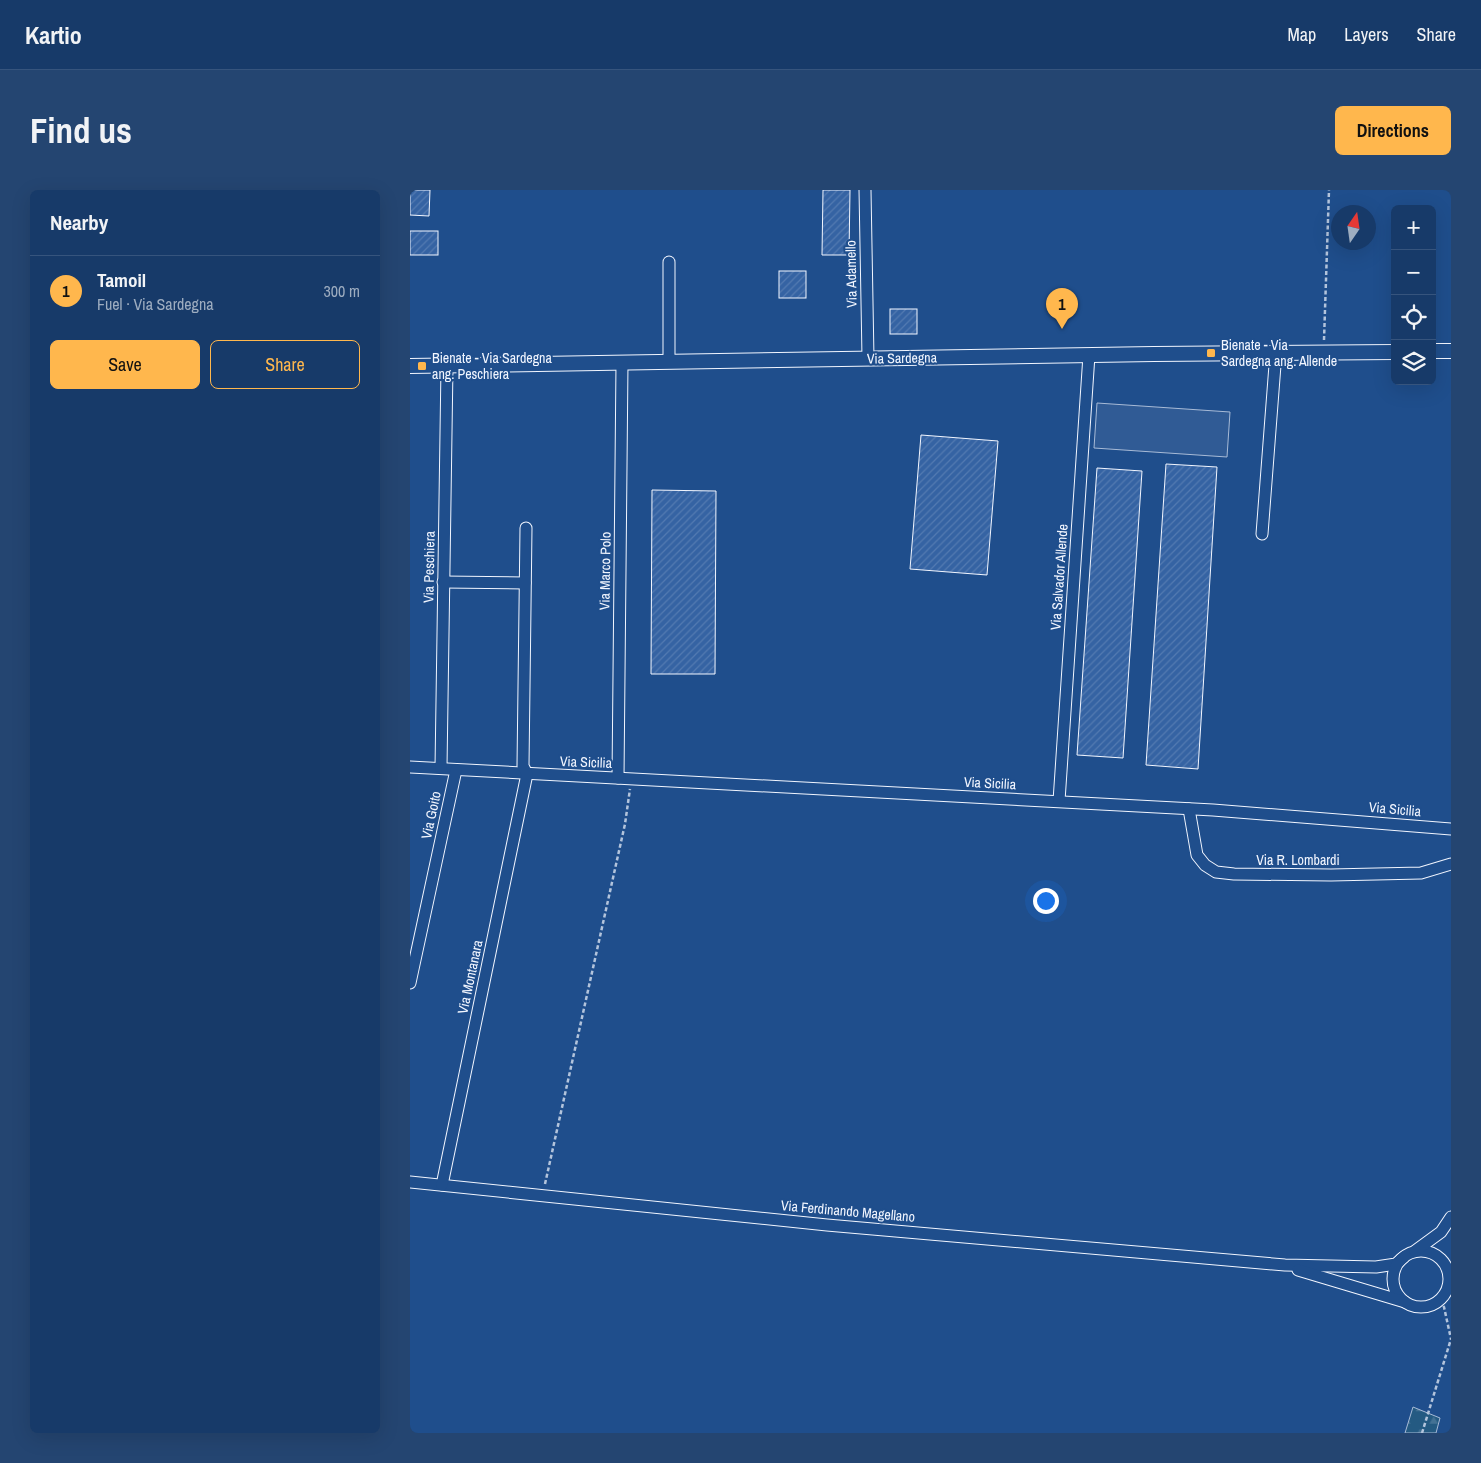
<!DOCTYPE html>
<meta charset="utf-8">
<style>
:root{--surface:#173a69;--page:#244571;--text:#f1f3f6;--muted:#9eadc0;--line:#36547d;--accent:#ffb74d}
body{margin:0;font-family:"Archivo Narrow",sans-serif;background:var(--page);color:var(--text)}
.controls{position:absolute;right:15px;top:15px;display:grid;overflow:hidden;border-radius:8px;box-shadow:0 5px 20px #0002}
.controls button{width:45px;height:45px;display:grid;place-items:center;padding:0;border:0;border-bottom:1px solid var(--line);background:var(--surface);color:var(--text);font:25px sans-serif}
.compass{position:absolute;left:921px;top:15px;width:45px;height:45px;border-radius:50%;background:var(--surface);box-shadow:0 5px 20px #0002;rotate:13deg}
.you{position:absolute;left:635px;top:710px;width:18px;height:18px;margin:-12px;border:4px solid #fff;border-radius:50%;background:#1a73e8;box-shadow:0 0 0 8px #1a73e833}
.badge{display:grid;place-items:center;width:32px;height:32px;border-radius:50%;background:var(--accent);color:#111;font-size:16px;font-weight:700}
.pin{position:absolute;translate:-50% -41px;filter:drop-shadow(0 1px 2px #0008)}
.pin::after{content:'';position:absolute;top:26px;width:18px;height:15px;background:inherit;clip-path:polygon(0 0,100% 0,50% 100%)}
.list{margin:0;padding:0;list-style:none}
h2{display:flex;justify-content:space-between;align-items:center;height:65px;margin:0;padding:0 20px;font-size:21px}
h2 small{font-size:16px;font-weight:400;color:var(--muted)}
.list li{display:grid;grid-template-columns:32px 1fr auto;gap:15px;align-items:center;box-sizing:border-box;height:70px;padding:0 20px;border-top:1px solid var(--line)}
.list b{display:block;font-size:19px;white-space:nowrap}
.list p{margin:0;font-size:16px;white-space:nowrap;color:var(--muted)}
.list em{font-size:16px;font-style:normal;color:var(--muted)}
.actions{display:flex;gap:10px;padding:15px 20px}
.actions a{flex:1;padding:11px 0;border:1px solid var(--accent);border-radius:8px;text-align:center;font-size:18px;color:var(--accent)}
.actions .main{background:var(--accent);color:#111}
.icon{flex:none;width:28px;height:28px;fill:none;stroke:currentColor;stroke-width:2;stroke-linecap:round;stroke-linejoin:round}
.map{position:relative;flex:none;width:1041px;height:1243px;overflow:hidden;border-radius:8px}
header{display:flex;align-items:center;gap:30px;box-sizing:border-box;height:70px;padding:0 25px;background:var(--surface);border-bottom:1px solid var(--line)}
header strong{font-size:24px}
nav{display:flex;gap:28px;margin-inline-start:auto;font-size:18px}
.intro{display:flex;align-items:center;justify-content:space-between;box-sizing:border-box;height:120px;padding:0 30px}
h1{margin:0;font-size:35px}
.button{padding:12px 22px;border-radius:8px;background:var(--accent);color:#111;font-size:18px;font-weight:700}
main{display:flex;gap:30px;padding:0 30px}
aside{flex:1;background:var(--surface);border-radius:8px;box-shadow:0 5px 20px #0002}
.map>svg:first-child{display:block}
.forest{fill:url(#forest-firs);stroke:#a8bbd7}
.parking{fill:#305b95;stroke:#a8bbd7}
.building{fill:url(#building-hatch);stroke:#f2f6ff}
.lines{fill:none;stroke-linecap:round;stroke-linejoin:round}
.minor-casing{stroke:#f2f6ff;stroke-width:13}
.tertiary-casing{stroke:#f2f6ff;stroke-width:16}
.path{stroke:#b3c4dc;stroke-width:2.5;stroke-dasharray:4 2.5;stroke-linecap:butt}
.minor{stroke:#1f4e8c;stroke-width:11}
.tertiary{stroke:#1f4e8c;stroke-width:14}
.poi-dot{fill:#ffb74d;stroke:#1f4e8c;stroke-width:2}
.labels{text-anchor:middle;dominant-baseline:central;stroke-width:4;stroke-linejoin:round;paint-order:stroke}
.street-label{font-size:14px;fill:#f2f6ff;stroke:#1f4e8c}
.poi-label{font-size:14px;fill:#f2f6ff;stroke:#1f4e8c;text-anchor:start}
</style>
<header>
<strong>Kartio</strong>
<nav><a>Map</a><a>Layers</a><a>Share</a></nav>
</header>
<div class="intro"><h1>Find us</h1><a class="button">Directions</a></div>
<main>
<aside>
<h2>Nearby<small></small></h2>
<ul class="list">
<li><span class="badge">1</span><div><b>Tamoil</b><p>Fuel · Via Sardegna</p></div><em>300 m</em></li>
</ul>
<div class="actions"><a class="main">Save</a><a>Share</a></div>
</aside>
<div class="map">
<svg width="1041" height="1243" viewBox="0 0 1041 1243">
<defs>
<pattern id="forest-firs" width="22" height="20" patternUnits="userSpaceOnUse" patternTransform="scale(1.25)"><rect width="22" height="20" fill="#245a82"/><path d="M5 1l3.5 6h-7zM16 11l3.5 6h-7z" fill="#447295"/></pattern>
<pattern id="building-hatch" width="6" height="6" patternUnits="userSpaceOnUse" patternTransform="scale(1.25)"><rect width="6" height="6" fill="#3563a3"/><path d="M-1 1l2-2M0 6l6-6M5 7l2-2" fill="none" stroke="#537ab1"/></pattern>
</defs>
<rect width="100%" height="100%" fill="#1f4e8c"/>
<polygon class="forest" points="1003,1217 1030,1228 1026,1243 995,1243"/>
<polygon class="parking" points="687,213 820,222 817,267 684,258"/>
<g class="building">
<polygon points="0,0 20,0 19,26 0,25"/>
<polygon points="413,0 440,0 439,65 412,65"/>
<rect x="0" y="41" width="28" height="24"/>
<rect x="369" y="81" width="27" height="27"/>
<rect x="480" y="119" width="27" height="25"/>
<polygon points="511,245 588,251 577,385 500,379"/>
<polygon points="756,274 807,277 788,579 736,575"/>
<polygon points="687,278 732,281 713,568 667,565"/>
<polygon points="242,300 306,301 305,484 241,484"/>
</g>
<g class="lines">
<defs>
<g id="minor">
<polyline points="455,0 458,168"/>
<polyline points="259,72 259,172"/>
<polyline points="852,344 866,162"/>
<polyline points="33,392 115,393"/>
<polyline points="0,577 803,620 1041,639"/>
<polyline points="31,578 37,176"/>
<polyline points="208,588 212,173"/>
<polyline points="649,611 679,165"/>
<polyline points="779,619 787,665 795,675 806,682 824,684 921,685 1011,683 1041,674"/>
<polyline points="0,793 46,580"/>
<polyline points="0,992 417,1035 875,1075 966,1077 986,1074 994,1067"/>
<polyline points="32,995 117,584 113,576 116,338"/>
<circle cx="1011" cy="1089" r="28"/>
<polyline points="1005,1061 1031,1042 1041,1027"/>
<polyline points="888,1080 995,1112"/>
</g>
<g id="tertiary">
<polyline points="1022,161 1041,161"/>
<polyline points="0,176 744,164 985,162"/>
</g>
</defs>
<use href="#minor" class="minor-casing"/>
<use href="#tertiary" class="tertiary-casing"/>
<g class="path">
<polyline points="914,150 919,0"/>
<polyline points="135,994 215,634 220,599"/>
<polyline points="1029,1111 1034,1117 1041,1149"/>
<polyline points="1012,1243 1041,1149"/>
</g>
<use href="#minor" class="minor"/>
<use href="#tertiary" class="tertiary"/>
</g>
<g class="poi-dot">
<rect x="796" y="158" width="10" height="10" rx="2.5"/>
<rect x="7" y="171" width="10" height="10" rx="2.5"/>
</g>
<g class="labels">
<g class="street-label">
<text transform="translate(441 84) rotate(-91)">Via Adamello</text>
<text transform="translate(492 168) rotate(-1)">Via Sardegna</text>
<text transform="translate(19 377) rotate(-89)">Via Peschiera</text>
<text transform="translate(195 381) rotate(-89)">Via Marco Polo</text>
<text transform="translate(649 387) rotate(-86)">Via Salvador Allende</text>
<text transform="translate(176 572) rotate(2)">Via Sicilia</text>
<text transform="translate(580 593) rotate(3)">Via Sicilia</text>
<text transform="translate(985 619) rotate(5)">Via Sicilia</text>
<text transform="translate(21 625) rotate(-78)">Via Goito</text>
<text x="888" y="670">Via R. Lombardi</text>
<text transform="translate(60 787) rotate(-78)">Via Montanara</text>
<text transform="translate(438 1021) rotate(5)">Via Ferdinando Magellano</text>
</g>
<g class="poi-label">
<text x="811" y="155">Bienate - Via<tspan x="811" dy="16">Sardegna ang. Allende</tspan></text>
<text x="22" y="168">Bienate - Via Sardegna<tspan x="22" dy="16">ang. Peschiera</tspan></text>
</g>
</g>
</svg>
<div class="controls">
<button>+</button>
<button>−</button>
<button><svg class="icon" aria-label="locate" viewBox="0 0 24 24"><circle cx="12" cy="12" r="6"/><path d="M12 2v4M12 18v4M2 12h4M18 12h4"/></svg></button>
<button><svg class="icon" aria-label="layers" viewBox="0 0 24 24"><path d="M12 4l9 5-9 5-9-5zM3 14l9 5 9-5"/></svg></button>
</div>
<svg class="compass" viewBox="-18 -18 36 36"><path d="M0-13l5 13h-10z" fill="#e53935"/><path d="M0 13l5-13h-10z" fill="#9eadc0"/></svg>
<div class="you"></div>
<div class="pin badge" style="left:652px;top:139px">1</div>
</div>
</main>
